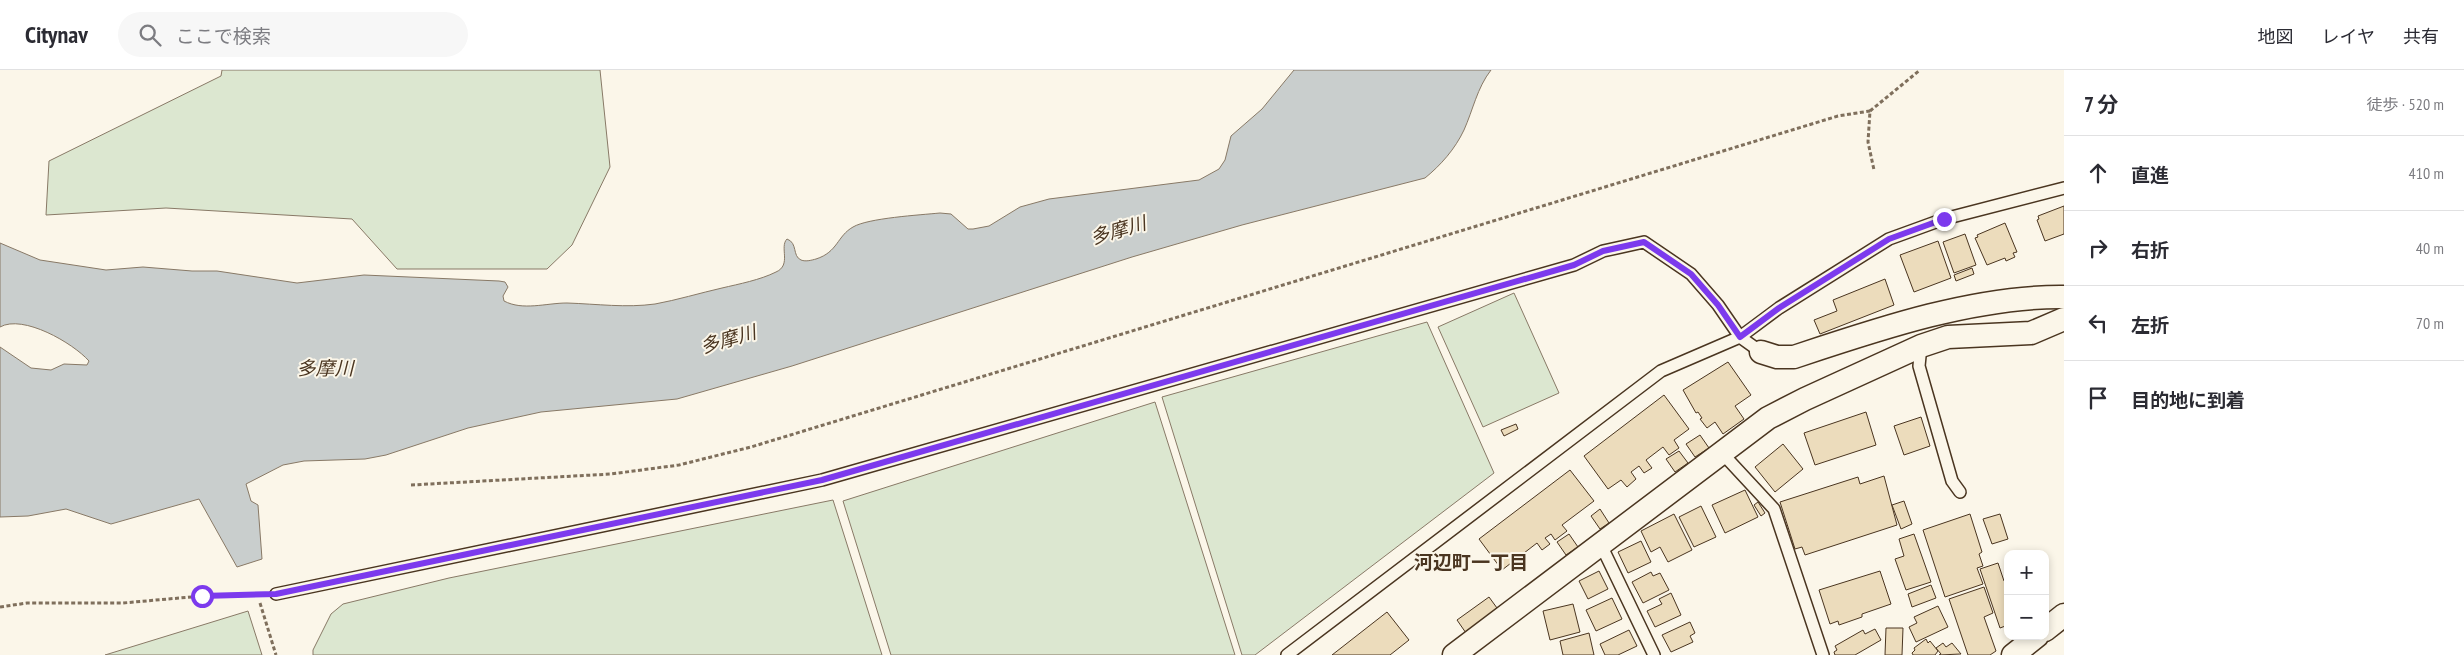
<!DOCTYPE html>
<html lang="ja">
<meta charset="utf-8">
<style>
:root{--surface:#fff;--page:#f7f7f7;--text:#2b2b33;--muted:#7c7c81;--line:#e1e1e2}
body{margin:0;font-family:"PT Sans Narrow","Noto Sans JP",sans-serif;background:var(--page);color:var(--text)}
.controls{position:absolute;right:15px;bottom:15px;display:grid;overflow:hidden;border-radius:10px;box-shadow:0 2px 8px #0003}
.controls button{width:45px;height:45px;display:grid;place-items:center;padding:0;border:0;border-bottom:1px solid var(--line);background:var(--surface);color:var(--text);font:25px sans-serif}
.stop{position:absolute;width:15px;height:15px;margin:-11px;border:4px solid #7c3aed;border-radius:50%;background:#fff}
.stop.end{background:#7c3aed;border-color:#fff;box-shadow:0 1px 5px #0008}
.list{margin:0;padding:0;list-style:none}
h2{display:flex;justify-content:space-between;align-items:center;height:65px;margin:0;padding:0 20px;font-size:21px}
h2 small{font-size:16px;font-weight:400;color:var(--muted)}
.list li{display:grid;grid-template-columns:32px 1fr auto;gap:15px;align-items:center;box-sizing:border-box;height:75px;padding:0 20px;border-top:1px solid var(--line)}
.list b{display:block;font-size:19px;white-space:nowrap}
.list em{font-size:16px;font-style:normal;color:var(--muted)}
.icon{flex:none;width:28px;height:28px;fill:none;stroke:currentColor;stroke-width:2;stroke-linecap:round;stroke-linejoin:round}
.map{position:relative;flex:none;width:2064px;height:585px;overflow:hidden}
header{display:flex;align-items:center;gap:30px;box-sizing:border-box;height:70px;padding:0 25px;background:var(--surface);border-bottom:1px solid var(--line)}
header strong{font-size:24px}
nav{display:flex;gap:28px;margin-inline-start:auto;font-size:18px}
.search{width:350px;height:45px;background:var(--page);display:flex;align-items:center;gap:12px;box-sizing:border-box;padding:0 18px;border-radius:28px;color:var(--muted);font-size:19px}
main{display:flex}
aside{flex:1;background:var(--surface)}
.map>svg:first-child{display:block}
.green{fill:#dce7d0;stroke:#887966}
.water{fill:#c9cecd;stroke:#887966}
.building{fill:#ecdcbc;stroke:#4a3520}
.lines{fill:none;stroke-linecap:round;stroke-linejoin:round}
.lane-casing{stroke:#4a3520;stroke-width:14}
.street-casing{stroke:#4a3520;stroke-width:25}
.path{stroke:#7f6f5c;stroke-width:3;stroke-dasharray:4 2.5;stroke-linecap:butt}
.lane{stroke:#fbf6e9;stroke-width:11}
.street{stroke:#fbf6e9;stroke-width:22}
.route{stroke:#7c3aed;stroke-width:6}
.labels{text-anchor:middle;dominant-baseline:central;stroke-width:4;stroke-linejoin:round;paint-order:stroke}
.water-label{font-size:19px;font-style:italic;fill:#4a3520;stroke:#fbf6e9}
.neighbourhood-label{font-size:19px;font-weight:bold;fill:#4a3520;stroke:#fbf6e9}
</style>
<header>
<strong>Citynav</strong>
<div class="search"><svg class="icon" aria-label="search" viewBox="0 0 24 24"><circle cx="10" cy="10" r="6"/><path d="M15 15l6 6"/></svg>ここで検索</div>
<nav><a>地図</a><a>レイヤ</a><a>共有</a></nav>
</header>
<main>
<div class="map">
<svg width="2064" height="585" viewBox="0 0 2064 585">
<rect width="100%" height="100%" fill="#fbf6e9"/>
<g class="green">
<polygon points="222,0 600,0 610,97 572,175 547,199 397,199 352,149 166,138 46,145 49,91 221,6"/>
<polygon points="1514,223 1559,323 1483,357 1438,257"/>
<polygon points="1427,252 1494,403 1255,585 1242,585 1162,327"/>
<polygon points="1155,332 1235,585 891,585 843,431"/>
<polygon points="833,430 882,585 313,585 313,580 331,544 343,534 449,508"/>
<polygon points="248,541 262,585 105,585"/>
</g>
<path class="water" d="M1294,0H1491C1477,18 1473,40 1464,60C1455,79 1441,95 1425,108L1242,155L1132,187L792,296L677,329L541,342L468,358L386,385L365,389L304,391L283,395L246,414L251,431L258,435L262,489L237,497L199,429L111,454L66,439L28,446L0,447V277L31,298L51,300L64,294L87,295L89,291C73,273 23,244 0,257V173L40,190L106,200L143,197L192,201H217L297,213L364,205L499,211L505,212L508,217L503,226L504,231C523,241 546,233 567,233C597,234 626,238 655,234C677,230 700,223 722,218C739,214 760,210 776,202C792,195 779,177 787,169C798,173 792,186 801,190C806,192 812,190 816,189C838,182 837,166 853,157C868,148 920,145 940,143L951,144L968,159H973L989,156L1020,137L1049,129L1199,110L1219,99L1225,90L1231,66L1262,39Z"/>
<g class="building">
<polygon points="2064,136 2064,164 2045,171 2037,150 2039,149 2038,146"/>
<polygon points="2005,153 2017,182 2013,183 2015,187 2006,191 2005,188 1987,195 1975,168 1978,167 1977,165"/>
<polygon points="1965,164 1976,195 1954,203 1943,172"/>
<polygon points="1938,171 1951,208 1914,222 1900,185"/>
<polygon points="1972,198 1974,204 1956,211 1954,205"/>
<polygon points="1885,209 1894,235 1820,264 1814,250 1837,241 1833,230"/>
<polygon points="1728,292 1751,325 1735,336 1744,349 1723,364 1715,352 1707,358 1700,349 1702,348 1698,342 1696,343 1683,320"/>
<polygon points="1664,325 1689,359 1674,370 1679,378 1669,385 1663,377 1646,390 1652,398 1644,403 1639,396 1631,402 1636,409 1627,417 1621,410 1608,419 1584,386"/>
<polygon points="1866,342 1876,375 1815,395 1804,363"/>
<polygon points="1921,347 1930,376 1904,385 1894,356"/>
<polygon points="1516,354 1518,359 1504,366 1501,360"/>
<polygon points="1700,365 1709,378 1695,387 1686,374"/>
<polygon points="1783,374 1803,399 1775,422 1755,397"/>
<polygon points="1679,381 1688,393 1675,402 1666,389"/>
<polygon points="1570,400 1594,431 1562,455 1567,461 1555,470 1551,464 1545,468 1550,474 1542,480 1537,473 1502,500 1479,469"/>
<polygon points="1884,406 1897,455 1805,485 1802,477 1795,479 1780,432 1858,407 1860,414"/>
<polygon points="1745,420 1758,447 1725,463 1712,435"/>
<polygon points="1904,431 1912,454 1901,459 1892,435"/>
<polygon points="1758,432 1765,443 1761,446 1754,435"/>
<polygon points="1701,436 1716,467 1694,477 1679,447"/>
<polygon points="1600,439 1609,453 1600,459 1591,446"/>
<polygon points="1674,444 1692,480 1668,492 1660,477 1651,482 1641,461"/>
<polygon points="1970,444 1982,482 1979,484 1983,496 1977,498 1983,514 1945,527 1923,460"/>
<polygon points="2000,444 2008,469 1992,474 1983,449"/>
<polygon points="1569,464 1578,477 1566,485 1557,472"/>
<polygon points="1914,464 1931,512 1906,520 1895,489 1904,486 1899,469"/>
<polygon points="1641,471 1651,492 1628,503 1618,482"/>
<polygon points="1998,493 2004,511 2008,509 2008,555 2000,558 1980,499"/>
<polygon points="1599,501 1608,519 1588,529 1579,511"/>
<polygon points="1880,501 1891,534 1862,544 1862,547 1839,555 1838,551 1830,554 1819,520"/>
<polygon points="1651,502 1653,506 1660,503 1669,520 1643,533 1632,512"/>
<polygon points="1931,515 1936,528 1912,537 1908,524"/>
<polygon points="1984,517 1993,543 1984,547 1996,581 1990,585 1968,585 1949,529"/>
<polygon points="1671,523 1681,545 1655,557 1647,541 1662,534 1659,529"/>
<polygon points="1489,527 1497,538 1466,563 1457,550"/>
<polygon points="1612,528 1622,549 1596,561 1586,540"/>
<polygon points="1573,534 1580,562 1550,570 1543,541"/>
<polygon points="1938,536 1948,557 1916,572 1909,557 1917,553 1914,547"/>
<polygon points="1387,542 1409,570 1390,585 1332,585"/>
<polygon points="1690,552 1695,563 1690,566 1693,572 1671,582 1662,565"/>
<polygon points="1886,558 1903,558 1902,585 1885,585"/>
<polygon points="1875,559 1881,570 1855,585 1835,585 1834,582 1837,580 1835,576 1863,560 1865,564"/>
<polygon points="1629,560 1637,576 1618,585 1605,585 1600,574"/>
<polygon points="1589,563 1594,585 1563,585 1560,571"/>
<polygon points="1926,569 1928,573 1930,571 1938,581 1935,585 1913,585 1912,583 1915,580 1914,578"/>
<polygon points="1943,573 1946,577 1952,573 1961,584 1939,585 1941,584 1936,578"/>
</g>
<g class="lines">
<defs>
<g id="lane">
<polyline points="1921,276 1919,296 1952,411 1960,422"/>
<polyline points="1722,383 1774,439 1823,585"/>
<polyline points="1601,475 1654,585"/>
<polyline points="276,524 822,410 1574,195 1603,181 1644,172 1691,204 1718,235 1740,267 1761,282"/>
<polyline points="1287,585 1661,301 1740,267 1779,238 1889,169 1944,149 2064,118"/>
</g>
<g id="street">
<path d="M1761,282L1777,287H1794C1878,259 1975,226 2064,227"/>
<polyline points="2045,560 2064,545"/>
<polyline points="1454,585 1768,348 1805,329 1921,276 1948,267 2031,263 2064,249"/>
<polyline points="2013,585 2037,566"/>
</g>
</defs>
<use href="#lane" class="lane-casing"/>
<use href="#street" class="street-casing"/>
<g class="path">
<polyline points="1870,41 1920,0"/>
<polyline points="411,415 611,404 679,395 751,377 1838,46 1870,41 1868,72 1874,100"/>
<polyline points="260,533 276,585"/>
<polyline points="0,537 27,533 123,533 202,526 259,525"/>
</g>
<use href="#lane" class="lane"/>
<use href="#street" class="street"/>
</g>
<g class="lines">
<polyline class="route" points="202,526 276,524 822,410 1574,195 1603,181 1644,172 1691,204 1718,235 1740,267 1779,238 1889,169 1944,149"/>
</g>
<g class="labels">
<g class="water-label">
<text transform="translate(1118 160) rotate(-16)">多摩川</text>
<text transform="translate(728 269) rotate(-16)">多摩川</text>
<text x="325" y="298">多摩川</text>
</g>
<g class="neighbourhood-label">
<text x="1471" y="492">河辺町一丁目</text>
</g>
</g>
</svg>
<div class="controls">
<button>+</button>
<button>−</button>
</div>
<div class="stop" style="left:202px;top:526px"></div>
<div class="stop end" style="left:1944px;top:149px"></div>
</div>
<aside>
<h2>7 分<small>徒歩 · 520 m</small></h2>
<ul class="list">
<li><svg class="icon" aria-label="ahead" viewBox="0 0 24 24"><path d="M12 20V5M6 11l6-6 6 6"/></svg><div><b>直進</b></div><em>410 m</em></li>
<li><svg class="icon" aria-label="right" viewBox="0 0 24 24"><path d="M7 20v-9h11M14 6l5 5-5 5"/></svg><div><b>右折</b></div><em>40 m</em></li>
<li><svg class="icon" aria-label="left" viewBox="0 0 24 24"><path d="M17 20v-9H6M10 6l-5 5 5 5"/></svg><div><b>左折</b></div><em>70 m</em></li>
<li><svg class="icon" aria-label="arrive" viewBox="0 0 24 24"><path d="M6 21V4h12l-3 4 3 4H6"/></svg><div><b>目的地に到着</b></div></li>
</ul>
</aside>
</main>
